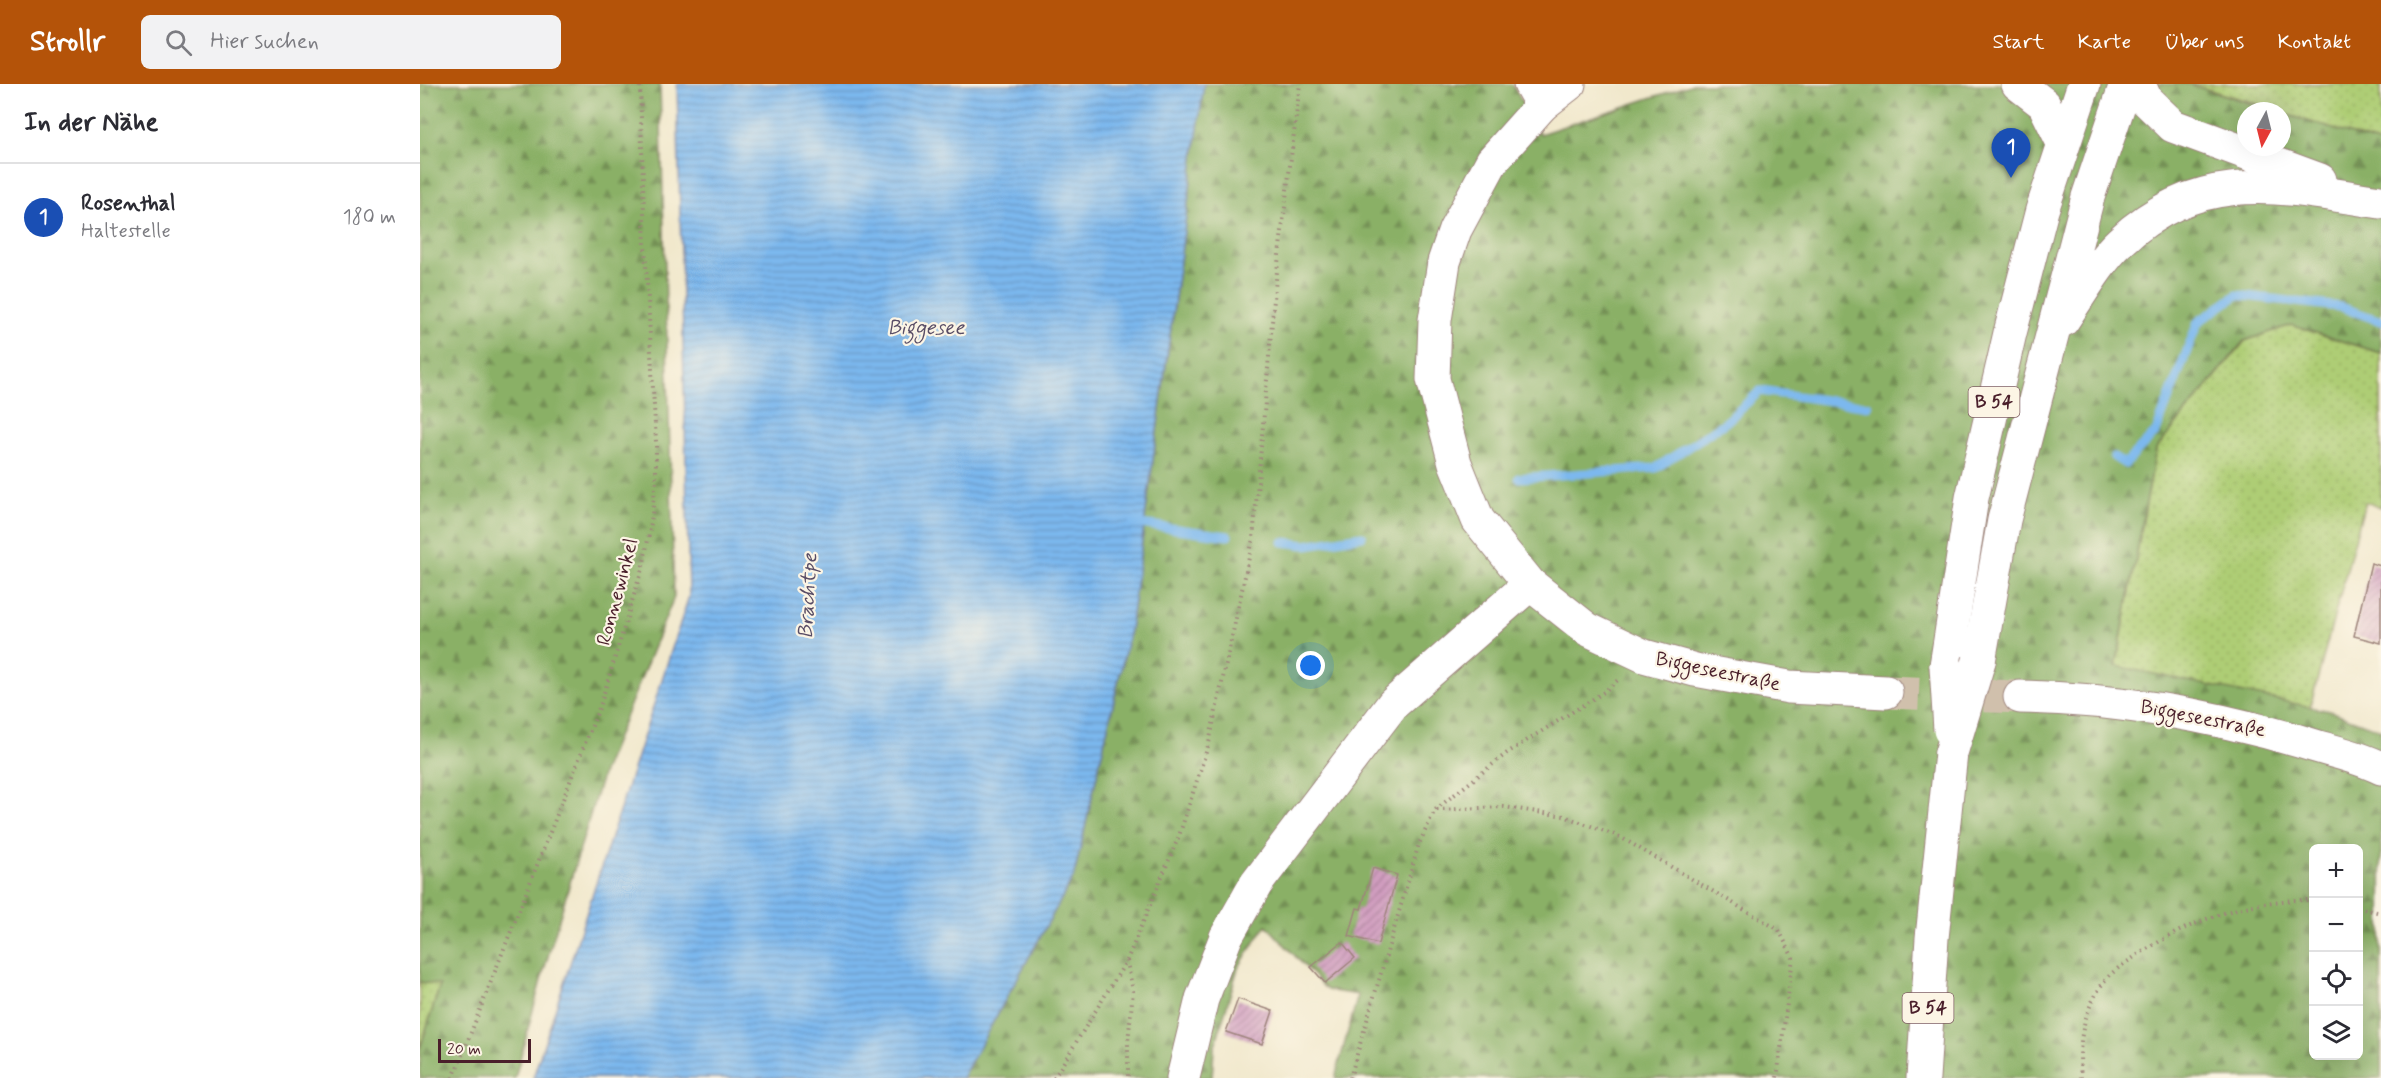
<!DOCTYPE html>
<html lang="de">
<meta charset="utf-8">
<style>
:root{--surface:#fff;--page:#f2f2f3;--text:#2b2b33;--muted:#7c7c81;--line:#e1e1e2;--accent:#b45309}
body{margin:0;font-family:Mynerve,sans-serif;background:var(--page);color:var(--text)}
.controls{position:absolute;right:18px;bottom:18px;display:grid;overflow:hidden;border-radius:9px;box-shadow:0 6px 24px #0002}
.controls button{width:54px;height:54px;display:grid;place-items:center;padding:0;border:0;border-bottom:2px solid var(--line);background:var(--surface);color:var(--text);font:30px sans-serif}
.compass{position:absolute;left:1817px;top:18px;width:54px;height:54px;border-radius:50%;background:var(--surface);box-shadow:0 6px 24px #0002;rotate:187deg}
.scale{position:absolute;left:18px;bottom:15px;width:93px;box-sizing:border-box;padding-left:6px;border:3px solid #4a1f2b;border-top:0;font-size:16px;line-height:21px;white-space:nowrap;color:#4a1f2b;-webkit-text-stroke:4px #fcf5e5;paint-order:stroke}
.you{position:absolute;left:891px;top:582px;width:21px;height:21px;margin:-15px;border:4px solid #fff;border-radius:50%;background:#1a73e8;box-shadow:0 0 0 9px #1a73e833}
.badge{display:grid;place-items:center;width:39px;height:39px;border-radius:50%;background:var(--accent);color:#fff;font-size:20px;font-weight:700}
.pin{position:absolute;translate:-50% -50px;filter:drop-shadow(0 2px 3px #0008)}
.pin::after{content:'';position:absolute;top:32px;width:21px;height:18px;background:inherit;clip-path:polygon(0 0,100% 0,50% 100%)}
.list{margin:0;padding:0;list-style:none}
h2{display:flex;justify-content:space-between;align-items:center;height:78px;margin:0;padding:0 24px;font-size:26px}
h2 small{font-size:20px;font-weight:400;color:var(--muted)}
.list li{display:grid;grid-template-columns:39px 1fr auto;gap:18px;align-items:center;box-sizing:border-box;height:108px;padding:0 24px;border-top:2px solid var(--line)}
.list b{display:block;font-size:22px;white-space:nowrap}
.list p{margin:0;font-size:20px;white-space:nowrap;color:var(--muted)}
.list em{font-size:20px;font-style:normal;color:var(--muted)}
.icon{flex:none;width:33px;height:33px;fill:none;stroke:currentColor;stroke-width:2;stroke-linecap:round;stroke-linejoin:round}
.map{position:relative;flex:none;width:1961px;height:994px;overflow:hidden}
header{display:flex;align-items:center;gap:36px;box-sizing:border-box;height:84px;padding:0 30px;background:var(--accent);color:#fff}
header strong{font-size:28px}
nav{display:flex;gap:33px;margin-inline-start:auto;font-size:21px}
.search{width:420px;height:54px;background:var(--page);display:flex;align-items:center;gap:15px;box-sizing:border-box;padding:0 21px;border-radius:9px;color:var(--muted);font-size:22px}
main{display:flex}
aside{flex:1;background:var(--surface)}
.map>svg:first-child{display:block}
.grass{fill:url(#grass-dots);stroke:#7c7650;stroke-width:1.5}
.forest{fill:url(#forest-firs);stroke:#6a6848;stroke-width:1.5;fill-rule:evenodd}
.water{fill:url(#water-rules);stroke:#636c8c;stroke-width:1.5}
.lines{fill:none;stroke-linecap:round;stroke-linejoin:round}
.stream{stroke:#7cb8ee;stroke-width:9}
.building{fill:url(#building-hatch)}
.minor-tunnel{stroke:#d0c0ac;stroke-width:33;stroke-dasharray:33 16;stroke-linecap:butt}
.minor-casing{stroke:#9e847c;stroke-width:35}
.major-casing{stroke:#9e847c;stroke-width:35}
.path{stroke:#9e847c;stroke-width:4;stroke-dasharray:1.5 4.5;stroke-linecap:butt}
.minor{stroke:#fff;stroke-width:33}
.major{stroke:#fff;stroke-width:33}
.major-bridge-casing{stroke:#9e847c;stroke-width:35;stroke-linecap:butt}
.major-bridge{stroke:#fff;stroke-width:33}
.labels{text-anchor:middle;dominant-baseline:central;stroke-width:4.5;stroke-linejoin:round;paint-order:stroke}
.shield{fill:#fcf5e5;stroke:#7f5f63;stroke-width:1.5}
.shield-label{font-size:18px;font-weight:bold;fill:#4a1f2b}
.street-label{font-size:20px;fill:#4a1f2b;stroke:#fcf5e5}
.water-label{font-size:21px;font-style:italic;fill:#594d66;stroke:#fcf5e5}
</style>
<header>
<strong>Strollr</strong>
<div class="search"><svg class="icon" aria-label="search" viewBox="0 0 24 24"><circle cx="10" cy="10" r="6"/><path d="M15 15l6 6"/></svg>Hier suchen</div>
<nav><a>Start</a><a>Karte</a><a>Über uns</a><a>Kontakt</a></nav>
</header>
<main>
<aside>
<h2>In der Nähe<small></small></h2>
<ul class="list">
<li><span class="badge" style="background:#1a4fb4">1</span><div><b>Rosenthal</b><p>Haltestelle</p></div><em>180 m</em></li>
</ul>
</aside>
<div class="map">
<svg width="1961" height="994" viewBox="0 0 1961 994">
<defs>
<pattern id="grass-dots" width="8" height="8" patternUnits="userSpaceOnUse" patternTransform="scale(1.5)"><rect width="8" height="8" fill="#aecd74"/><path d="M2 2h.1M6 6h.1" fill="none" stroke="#97b065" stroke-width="1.8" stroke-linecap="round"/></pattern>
<pattern id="forest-firs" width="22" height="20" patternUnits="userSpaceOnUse" patternTransform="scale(1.5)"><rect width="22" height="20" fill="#8ab066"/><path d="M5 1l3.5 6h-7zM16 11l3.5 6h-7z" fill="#738f54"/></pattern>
<pattern id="water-rules" width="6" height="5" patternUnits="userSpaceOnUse" patternTransform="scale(1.5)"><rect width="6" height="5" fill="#7cb8ee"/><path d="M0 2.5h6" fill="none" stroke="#6895c1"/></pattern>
<pattern id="building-hatch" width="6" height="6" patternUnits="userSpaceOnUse" patternTransform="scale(1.5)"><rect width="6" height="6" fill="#d19ec0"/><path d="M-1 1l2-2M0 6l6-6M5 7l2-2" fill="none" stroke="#ac809c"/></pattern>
</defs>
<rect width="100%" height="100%" fill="#fcf5e5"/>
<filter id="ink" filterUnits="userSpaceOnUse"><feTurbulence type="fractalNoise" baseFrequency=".0167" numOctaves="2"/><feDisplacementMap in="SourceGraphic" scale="12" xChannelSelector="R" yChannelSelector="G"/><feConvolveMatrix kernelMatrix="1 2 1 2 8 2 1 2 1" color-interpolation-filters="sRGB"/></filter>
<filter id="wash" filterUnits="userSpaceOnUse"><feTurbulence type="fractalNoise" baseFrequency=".008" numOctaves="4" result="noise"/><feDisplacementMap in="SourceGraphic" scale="24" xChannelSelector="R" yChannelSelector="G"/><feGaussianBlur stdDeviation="1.35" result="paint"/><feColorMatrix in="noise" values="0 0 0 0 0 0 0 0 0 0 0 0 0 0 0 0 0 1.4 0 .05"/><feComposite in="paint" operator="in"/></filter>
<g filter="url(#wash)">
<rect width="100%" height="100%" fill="#f1e8cc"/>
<g class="grass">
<polygon points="1769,0 1961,0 1961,60 1862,29 1862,27"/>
<polygon points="1871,241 1961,269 1961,423 1945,418 1890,623 1696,583 1736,365 1825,257"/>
<polygon points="0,898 20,901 0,965"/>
</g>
<g class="forest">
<polygon points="0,0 240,0 254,513 183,688 121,896 95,994 0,994 0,965 20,901 0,898"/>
<path d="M784,0H1092L1120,50L1273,0H1769L1855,27H1826V63H1862V29L1961,60V269L1871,241L1824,257L1736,365L1696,582L1910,627L1961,646V994H915L938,911L907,906L846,841L818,884L794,965L792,994H542L654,792L710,546ZM1894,764H1938V972H1894Z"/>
</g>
<polygon class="water" points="257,0 784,0 710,546 654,792 542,994 113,994 269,512"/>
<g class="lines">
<g class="stream">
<polyline points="1694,373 1705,380 1736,348 1778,238 1817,211 1921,223 1961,237"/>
<polyline points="1099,394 1236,384 1306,338 1340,307 1448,322"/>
<polyline points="713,439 808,452"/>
<polyline points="863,458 886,461 942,452"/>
</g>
</g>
<g id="blocks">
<g class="building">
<polygon points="1951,479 1961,482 1961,559 1934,552"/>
<polygon points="953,784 977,791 958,860 929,852 937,824 941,825"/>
<polygon points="922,858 935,874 905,899 891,883"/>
<polygon points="818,915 853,927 842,960 806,948"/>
</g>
</g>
</g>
<g filter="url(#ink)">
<use href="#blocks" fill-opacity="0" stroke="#9e847c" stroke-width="1.5"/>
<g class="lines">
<polyline class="minor-tunnel" points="1466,608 1600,613"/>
<defs>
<g id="minor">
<polyline points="1110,0 1122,21 1072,77 1035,146 1024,178 1015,236 1013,295 1035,379 1058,436 1110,500 1167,545 1224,572 1275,586 1369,603 1466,608"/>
<path d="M1600,613C1699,615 1797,632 1892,661C1915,668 1940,673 1961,684"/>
<polyline points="763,994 782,915 806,853 836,800 973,620 1110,500"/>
</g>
<g id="major">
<polyline points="1598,0 1624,20 1643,59"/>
<polyline points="1719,0 1726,16 1753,42 1900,96"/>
<polyline points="1122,21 1149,0"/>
<path d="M1643,236C1659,213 1680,176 1700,158C1781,82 1862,103 1960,118"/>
<polyline points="1559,577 1584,436 1668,113 1706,0"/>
<polyline points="1526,582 1552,414 1590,249 1622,126 1664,0"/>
<polyline points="1503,994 1512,854 1531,669"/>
</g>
</defs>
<use href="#minor" class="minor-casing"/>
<use href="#major" class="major-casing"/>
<g class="path">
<polyline points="1017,726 1084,723 1144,732 1200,753 1359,846 1373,874 1357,994"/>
<polyline points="1938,824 1961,829"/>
<polyline points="707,877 713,907 708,958 708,994"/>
<polyline points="33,994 181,619 224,478 231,439 236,396 236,358 225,162 220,0"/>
<polyline points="634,994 707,876 759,752 789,659 833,455 855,204 880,0"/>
<polyline points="930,994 999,760 1015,726 1087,669 1184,608 1199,595"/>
<path d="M1661,994C1658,960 1662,931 1681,902C1689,889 1704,880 1716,872C1769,837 1829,814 1894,816"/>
</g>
<use href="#minor" class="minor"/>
<use href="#major" class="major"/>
<defs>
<g id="major-bridge">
<polyline points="1526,582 1530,646"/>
<polyline points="1531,669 1559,577"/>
</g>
</defs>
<use href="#major-bridge" class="major-bridge-casing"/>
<use href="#major-bridge" class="major-bridge"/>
</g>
</g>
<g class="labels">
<g class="shield">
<rect x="1548.5" y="303" width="51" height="30" rx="4.5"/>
<rect x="1482.5" y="909" width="51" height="30" rx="4.5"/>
</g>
<g class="shield-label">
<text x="1574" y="318">B 54</text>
<text x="1508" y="924">B 54</text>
</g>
<g class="street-label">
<text transform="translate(198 508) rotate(-75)">Ronnewinkel</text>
<text transform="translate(1298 588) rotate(12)">Biggeseestraße</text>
<text transform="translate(1783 635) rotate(11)">Biggeseestraße</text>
</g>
<g class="water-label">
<text x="506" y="244">Biggesee</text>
<text transform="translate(388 512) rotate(-87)">Brachtpe</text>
</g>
</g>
</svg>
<div class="controls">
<button>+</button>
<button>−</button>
<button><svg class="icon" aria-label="locate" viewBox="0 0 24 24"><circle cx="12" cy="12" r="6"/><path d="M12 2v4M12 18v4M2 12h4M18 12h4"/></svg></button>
<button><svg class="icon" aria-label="layers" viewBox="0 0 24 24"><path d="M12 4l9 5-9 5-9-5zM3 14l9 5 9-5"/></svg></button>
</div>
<svg class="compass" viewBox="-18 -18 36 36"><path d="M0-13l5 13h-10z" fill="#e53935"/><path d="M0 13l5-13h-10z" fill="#7c7c81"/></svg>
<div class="scale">20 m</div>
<div class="you"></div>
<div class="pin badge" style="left:1591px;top:94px;background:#1a4fb4">1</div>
</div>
</main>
